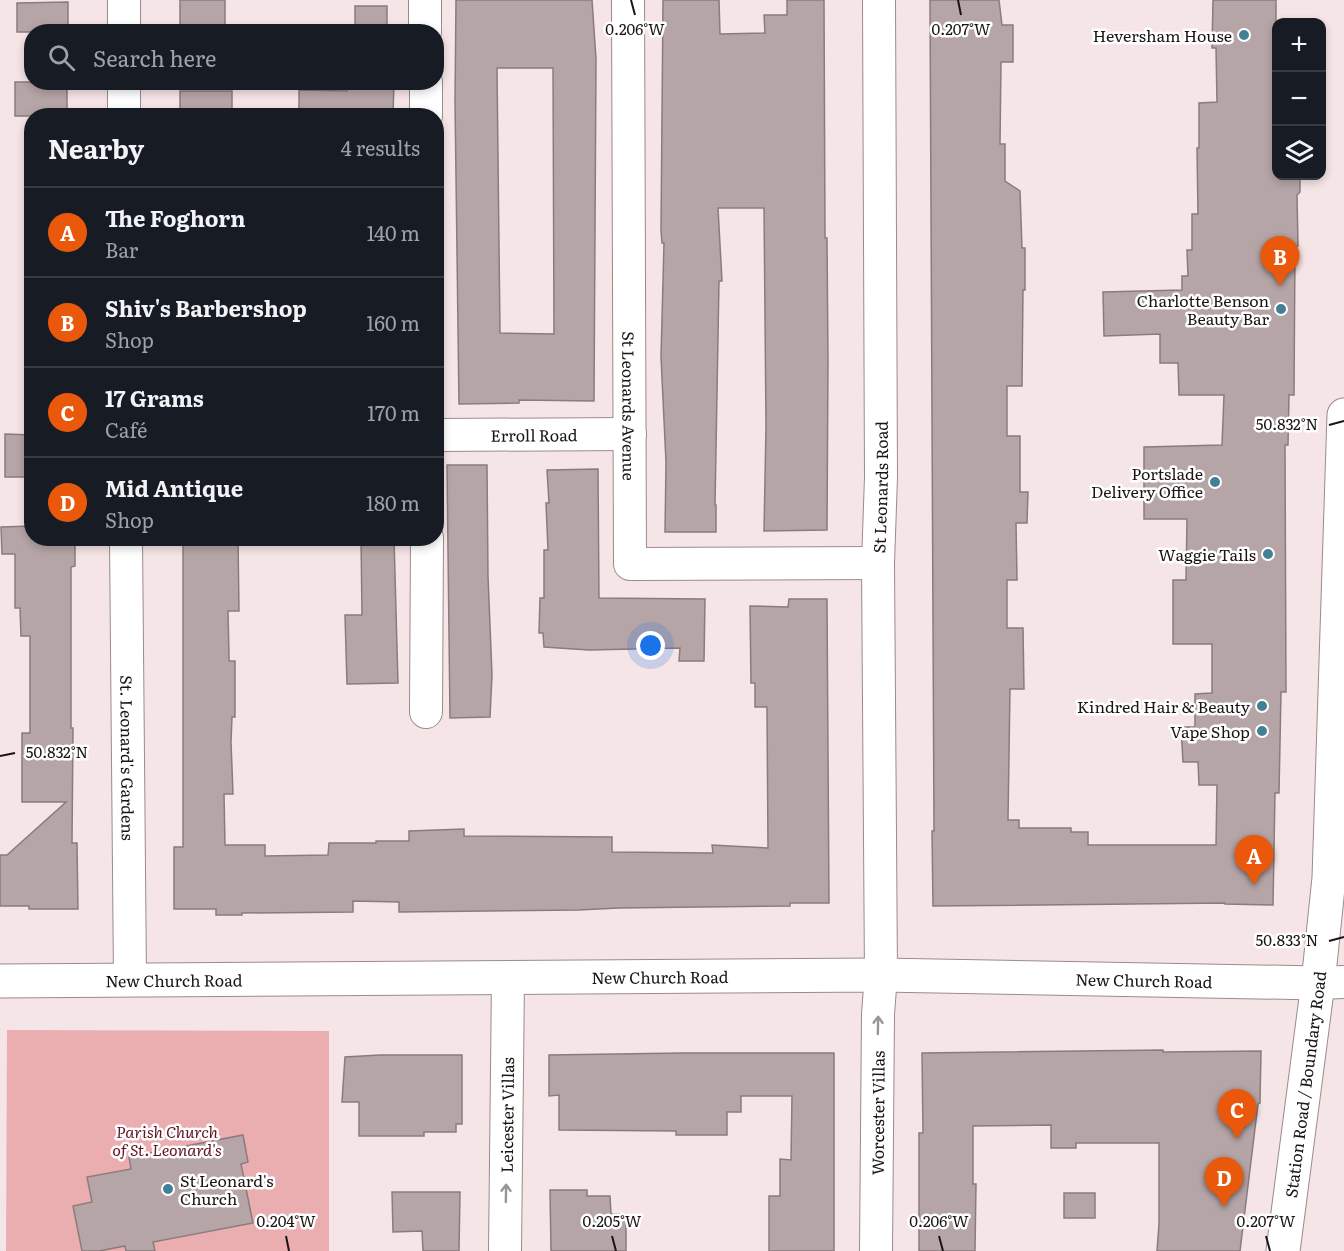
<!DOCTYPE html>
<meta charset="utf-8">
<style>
:root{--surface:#171b24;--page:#242831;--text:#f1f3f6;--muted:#9ea1a6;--line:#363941;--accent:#ea580c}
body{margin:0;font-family:Literata,serif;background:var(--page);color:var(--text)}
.controls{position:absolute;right:18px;top:18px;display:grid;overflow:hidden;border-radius:12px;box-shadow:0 3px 9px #0003}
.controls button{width:54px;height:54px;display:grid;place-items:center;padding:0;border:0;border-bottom:2px solid var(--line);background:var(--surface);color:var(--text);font:30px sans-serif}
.you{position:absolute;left:651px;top:646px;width:21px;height:21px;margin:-15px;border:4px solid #fff;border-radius:50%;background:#1a73e8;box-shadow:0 0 0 9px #1a73e833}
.badge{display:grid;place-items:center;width:39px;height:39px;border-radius:50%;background:var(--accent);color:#fff;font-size:20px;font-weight:700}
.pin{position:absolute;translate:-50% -50px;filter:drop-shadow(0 2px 3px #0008)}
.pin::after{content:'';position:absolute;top:32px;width:21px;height:18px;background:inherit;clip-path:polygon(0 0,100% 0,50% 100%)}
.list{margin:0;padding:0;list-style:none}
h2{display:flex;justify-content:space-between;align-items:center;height:78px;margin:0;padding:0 24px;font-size:26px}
h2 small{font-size:20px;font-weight:400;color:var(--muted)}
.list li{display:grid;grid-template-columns:39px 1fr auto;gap:18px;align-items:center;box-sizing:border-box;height:90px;padding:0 24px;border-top:2px solid var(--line)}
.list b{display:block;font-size:22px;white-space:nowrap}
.list p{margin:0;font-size:20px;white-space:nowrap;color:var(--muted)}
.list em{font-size:20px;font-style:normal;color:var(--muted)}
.icon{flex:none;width:33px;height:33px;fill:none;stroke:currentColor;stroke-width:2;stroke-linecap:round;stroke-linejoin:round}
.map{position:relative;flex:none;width:1344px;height:1251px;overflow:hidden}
.search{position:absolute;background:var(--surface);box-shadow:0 3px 9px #0003;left:24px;top:24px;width:420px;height:66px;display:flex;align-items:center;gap:15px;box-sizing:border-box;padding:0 21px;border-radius:24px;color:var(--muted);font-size:22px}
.panel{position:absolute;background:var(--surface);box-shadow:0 3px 9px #0003;left:24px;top:108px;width:420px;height:438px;border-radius:24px}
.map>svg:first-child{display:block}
.green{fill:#eaaeb1}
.building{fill:#b6a5a6;stroke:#8b7b7c;stroke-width:1.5;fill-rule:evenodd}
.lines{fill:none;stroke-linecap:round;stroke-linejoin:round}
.minor-casing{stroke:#9b8b8b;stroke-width:34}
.secondary-casing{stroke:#9b8b8b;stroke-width:35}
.minor{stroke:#fff;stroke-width:32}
.secondary{stroke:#fff;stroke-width:33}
.oneway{stroke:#989595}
.ticks{fill:none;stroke:#1a1414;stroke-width:2}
.poi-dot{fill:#428095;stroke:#fff;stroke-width:2}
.labels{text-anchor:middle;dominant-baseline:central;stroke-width:5;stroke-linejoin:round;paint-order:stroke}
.poi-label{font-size:16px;fill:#1a1414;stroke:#fff;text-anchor:end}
.street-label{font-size:16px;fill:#1a1414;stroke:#fff}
.park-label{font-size:16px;font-style:italic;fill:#621222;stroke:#fff}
.ticks-label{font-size:15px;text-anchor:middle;fill:#1a1414;stroke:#fff;stroke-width:5;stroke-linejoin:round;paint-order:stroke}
</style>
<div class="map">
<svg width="1344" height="1251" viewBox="0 0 1344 1251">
<rect width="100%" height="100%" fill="#f6e5e6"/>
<polygon class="green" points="7,1030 329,1031 329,1251 6,1251"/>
<g class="building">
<rect x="180" y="0" width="45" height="32"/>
<path d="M456,0H592L596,59L594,401L519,400V403L459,404L455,101ZM497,68H553L554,334L500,333Z"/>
<polygon points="663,0 719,0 720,34 765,33 764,15 787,15 787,0 824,0 825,238 827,238 828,360 827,530 764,531 766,426 764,208 718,208 722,281 719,281 715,505 716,505 716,532 665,532 666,462 661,357 664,243 662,243 661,230"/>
<polygon points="930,0 999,0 1002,25 1013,25 1013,62 1001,62 1000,144 1005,144 1005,181 1020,191 1022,248 1025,248 1025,290 1023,290 1022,386 1007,386 1007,436 1020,436 1020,492 1028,492 1027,523 1016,523 1017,580 1007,580 1007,628 1023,628 1024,689 1010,689 1008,820 1019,820 1019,828 1071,828 1071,832 1088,832 1088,845 1216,845 1217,785 1199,785 1198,762 1183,762 1181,727 1195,727 1195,694 1212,693 1212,644 1173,644 1173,580 1186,580 1187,519 1144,519 1144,447 1222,445 1224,395 1179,395 1178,363 1160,363 1160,334 1104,336 1103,292 1182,290 1182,276 1188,276 1187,250 1192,250 1192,214 1198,214 1197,148 1199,148 1199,103 1217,102 1216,48 1212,48 1213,0 1276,0 1276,176 1300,176 1300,192 1297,195 1298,246 1295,246 1294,395 1289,395 1288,445 1285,445 1286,692 1281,692 1279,793 1275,793 1273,905 1225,904 1225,903 933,906 932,831 934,831"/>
<polygon points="68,2 68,32 17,32 17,3"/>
<rect x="355" y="6" width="32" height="26"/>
<rect x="15" y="82" width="52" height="34"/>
<polygon points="347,82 394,82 393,115 299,115 299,90 347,91"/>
<rect x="180" y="91" width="52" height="25"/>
<polygon points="5,434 32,435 32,477 5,477"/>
<polygon points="447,465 487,465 488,576 492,675 490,717 450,718"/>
<polygon points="598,469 599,598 705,599 704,661 679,661 680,648 589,650 544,647 543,633 539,633 540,598 544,598 544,550 548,550 546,503 549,503 547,470"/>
<polygon points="32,526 32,538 75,538 75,566 71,567 71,728 73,728 72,843 77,843 78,909 29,909 29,906 0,906 0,855 7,855 66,802 22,802 22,733 30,733 30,636 21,636 20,608 15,608 15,554 2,554 1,527"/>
<polygon points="183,538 238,538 239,611 228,611 229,656 229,661 235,661 235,717 232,717 231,742 233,794 224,794 225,845 265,845 265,856 328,855 329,843 376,843 376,841 409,841 409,831 464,829 464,836 612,837 612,852 713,853 712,845 768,848 767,707 755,707 755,683 751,683 750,606 788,607 789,599 827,599 829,903 790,903 790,906 619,908 578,910 399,912 399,902 353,901 353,912 242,913 242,915 216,915 216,909 174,909 174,847 183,847"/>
<polygon points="361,538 394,538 398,683 347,684 345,615 362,615"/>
<polygon points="1163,1050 1163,1052 1261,1051 1260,1103 1258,1104 1240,1251 1157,1251 1159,1224 1159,1143 1076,1143 1076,1148 1051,1148 1051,1125 973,1126 973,1184 976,1184 975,1251 919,1251 919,1133 923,1133 922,1053"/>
<polygon points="683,1053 834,1053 834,1251 769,1251 769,1196 780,1196 780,1159 791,1160 792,1096 741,1096 741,1112 727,1112 727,1135 676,1135 676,1131 559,1130 559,1095 549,1096 549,1055"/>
<polygon points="380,1055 462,1055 462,1124 456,1124 456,1132 424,1132 424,1136 359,1136 359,1102 342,1102 345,1057"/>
<polygon points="243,1135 248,1162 241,1164 253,1223 153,1242 155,1251 126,1251 125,1246 99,1251 82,1251 73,1206 92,1202 87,1177 131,1169 129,1157"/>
<polygon points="550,1190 587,1190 587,1196 610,1196 611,1214 626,1214 626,1251 551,1251"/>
<polygon points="392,1192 460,1192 459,1251 423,1251 422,1231 393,1232"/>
<rect x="1064" y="1193" width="31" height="25"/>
</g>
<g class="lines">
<defs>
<g id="minor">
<polyline points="124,0 124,32"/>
<polyline points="425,0 425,32"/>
<path id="s1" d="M628,0L630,564L878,563"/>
<polyline points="124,82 124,116"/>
<polyline points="426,82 426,116"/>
<path id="s2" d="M436,435L630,434"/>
<path id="s3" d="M126,538L130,980"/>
<polyline points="426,712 427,538"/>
<polyline points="1318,983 1344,982"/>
<path id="s4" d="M505,1251L508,978"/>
<path id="s5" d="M876,1251L878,1014L881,975L878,563L881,477L879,0"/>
</g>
<g id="secondary">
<path id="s6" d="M0,981L881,975L1318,983"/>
<path id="s7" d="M1283,1251L1318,983L1329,878L1344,415"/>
</g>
</defs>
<use href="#minor" class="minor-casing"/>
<use href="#secondary" class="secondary-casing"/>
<use href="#minor" class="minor"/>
<use href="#secondary" class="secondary"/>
</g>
<defs><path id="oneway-shaft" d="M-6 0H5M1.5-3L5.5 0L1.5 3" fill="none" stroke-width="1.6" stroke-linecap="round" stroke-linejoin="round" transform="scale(1.5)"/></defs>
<g class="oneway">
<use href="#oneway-shaft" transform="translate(878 1025) rotate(-89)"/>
<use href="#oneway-shaft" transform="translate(506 1193) rotate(-89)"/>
</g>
<path class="ticks" d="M631,0L635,15M958,0L961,15M1329,425L1344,421M0,756L15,753M1329,941L1344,937M286,1236L289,1251M612,1236L616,1251M939,1236L943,1251M1266,1236L1270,1251"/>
<g class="poi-dot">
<circle cx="1244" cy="35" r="6"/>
<circle cx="1281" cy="309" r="6"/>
<circle cx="1215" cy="482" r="6"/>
<circle cx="1268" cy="554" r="6"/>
<circle cx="1262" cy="706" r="6"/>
<circle cx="1262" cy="731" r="6"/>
<circle cx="168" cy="1189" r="6"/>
</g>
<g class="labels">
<g class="poi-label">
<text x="1232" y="35">Heversham House</text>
<text x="1269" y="300">Charlotte Benson<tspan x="1269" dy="18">Beauty Bar</tspan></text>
<text x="1203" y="473">Portslade<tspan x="1203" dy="18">Delivery Office</tspan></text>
<text x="1256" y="554">Waggie Tails</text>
<text x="1250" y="706">Kindred Hair &amp; Beauty</text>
<text x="1250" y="731">Vape Shop</text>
<text x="180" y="1180" text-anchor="start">St Leonard's<tspan x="180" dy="18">Church</tspan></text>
</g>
<g class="street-label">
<text stroke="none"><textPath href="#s1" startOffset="406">St Leonards Avenue</textPath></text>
<text stroke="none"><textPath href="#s2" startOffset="98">Erroll Road</textPath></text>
<text stroke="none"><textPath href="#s5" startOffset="764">St Leonards Road</textPath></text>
<text stroke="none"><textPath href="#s3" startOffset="220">St. Leonard's Gardens</textPath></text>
<text stroke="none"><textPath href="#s6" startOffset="660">New Church Road</textPath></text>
<text stroke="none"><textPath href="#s6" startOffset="1144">New Church Road</textPath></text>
<text stroke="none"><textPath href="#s6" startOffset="174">New Church Road</textPath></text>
<text stroke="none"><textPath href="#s7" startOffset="168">Station Road / Boundary Road</textPath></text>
<text stroke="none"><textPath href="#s5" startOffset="138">Worcester Villas</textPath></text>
<text stroke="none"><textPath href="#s4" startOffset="136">Leicester Villas</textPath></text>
</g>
<g class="park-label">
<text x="167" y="1131">Parish Church<tspan x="167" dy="18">of St. Leonard's</tspan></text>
</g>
</g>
<g class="ticks-label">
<text x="635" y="35">0.206°W</text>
<text x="961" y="35">0.207°W</text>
<text x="1287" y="430">50.832°N</text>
<text x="57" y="758">50.832°N</text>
<text x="1287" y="946">50.833°N</text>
<text x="286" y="1227">0.204°W</text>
<text x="612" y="1227">0.205°W</text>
<text x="939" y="1227">0.206°W</text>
<text x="1266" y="1227">0.207°W</text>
</g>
</svg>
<div class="controls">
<button>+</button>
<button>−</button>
<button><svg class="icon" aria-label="layers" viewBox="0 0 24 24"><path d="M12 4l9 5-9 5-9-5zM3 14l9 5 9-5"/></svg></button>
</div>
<div class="you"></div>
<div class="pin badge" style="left:1254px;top:885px">A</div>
<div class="pin badge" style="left:1280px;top:286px">B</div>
<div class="pin badge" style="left:1237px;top:1139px">C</div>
<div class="pin badge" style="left:1224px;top:1207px">D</div>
<div class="search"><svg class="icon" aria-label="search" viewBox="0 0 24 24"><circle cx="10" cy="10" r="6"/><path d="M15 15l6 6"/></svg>Search here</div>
<section class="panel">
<h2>Nearby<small>4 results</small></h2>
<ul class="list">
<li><span class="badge">A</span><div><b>The Foghorn</b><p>Bar</p></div><em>140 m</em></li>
<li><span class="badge">B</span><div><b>Shiv's Barbershop</b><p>Shop</p></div><em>160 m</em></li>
<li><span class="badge">C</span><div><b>17 Grams</b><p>Café</p></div><em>170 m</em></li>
<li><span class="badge">D</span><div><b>Mid Antique</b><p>Shop</p></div><em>180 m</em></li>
</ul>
</section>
</div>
